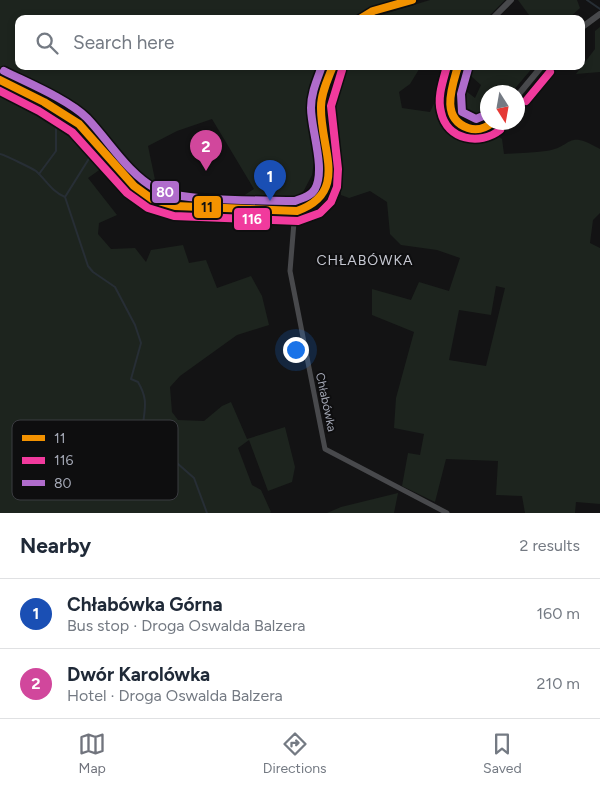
<!DOCTYPE html>
<meta charset="utf-8">
<style>
:root{--surface:#fff;--page:#f6f6f7;--text:#1f2937;--muted:#747a83;--line:#e0e1e3;--accent:#71747d}
body{margin:0;font-family:Figtree,sans-serif;background:var(--page);color:var(--text)}
.compass{position:absolute;left:480px;top:85px;width:45px;height:45px;border-radius:50%;background:var(--surface);box-shadow:0 2px 8px #0003;rotate:169deg}
.you{position:absolute;left:295px;top:349px;width:18px;height:18px;margin:-12px;border:4px solid #fff;border-radius:50%;background:#1a73e8;box-shadow:0 0 0 8px #1a73e833}
.badge{display:grid;place-items:center;width:32px;height:32px;border-radius:50%;background:var(--accent);color:#fff;font-size:16px;font-weight:700}
.pin{position:absolute;translate:-50% -41px;filter:drop-shadow(0 1px 2px #0008)}
.pin::after{content:'';position:absolute;top:26px;width:18px;height:15px;background:inherit;clip-path:polygon(0 0,100% 0,50% 100%)}
.list{margin:0;padding:0;list-style:none}
h2{display:flex;justify-content:space-between;align-items:center;height:65px;margin:0;padding:0 20px;font-size:21px}
h2 small{font-size:16px;font-weight:400;color:var(--muted)}
.list li{display:grid;grid-template-columns:32px 1fr auto;gap:15px;align-items:center;box-sizing:border-box;height:70px;padding:0 20px;border-top:1px solid var(--line)}
.list b{display:block;font-size:19px;white-space:nowrap}
.list p{margin:0;font-size:16px;white-space:nowrap;color:var(--muted)}
.list em{font-size:16px;font-style:normal;color:var(--muted)}
.icon{flex:none;width:28px;height:28px;fill:none;stroke:currentColor;stroke-width:2;stroke-linecap:round;stroke-linejoin:round}
.map{position:relative;flex:none;width:600px;height:513px;overflow:hidden}
.search{position:absolute;background:var(--surface);box-shadow:0 2px 8px #0003;left:15px;right:15px;top:15px;height:55px;display:flex;align-items:center;gap:12px;box-sizing:border-box;padding:0 18px;border-radius:10px;color:var(--muted);font-size:19px}
.sheet{height:205px;background:var(--surface)}
nav{display:flex;justify-content:space-around;align-items:center;box-sizing:border-box;height:70px;border-top:1px solid var(--line);background:var(--surface);font-size:14px;color:var(--muted)}
nav a{display:grid;justify-items:center;gap:2px}
nav .on{color:var(--accent)}
.map>svg:first-child{display:block}
.green{fill:#1d241e;fill-rule:evenodd}
.lines{fill:none;stroke-linecap:round;stroke-linejoin:round}
.stream{stroke:#272e35;stroke-width:2}
.minor{stroke:#48494c;stroke-width:5}
.tertiary{stroke:#48494c;stroke-width:6}
.bus-1-casing{stroke:#0e0e0f;stroke-width:11}
.bus-2-casing{stroke:#0e0e0f;stroke-width:11}
.bus-3-casing{stroke:#0e0e0f;stroke-width:11}
.bus-1{stroke:#f39200;stroke-width:8}
.bus-2{stroke:#f13a9d;stroke-width:8}
.bus-3{stroke:#b06ccc;stroke-width:8}
.labels{text-anchor:middle;dominant-baseline:central;stroke-width:4;stroke-linejoin:round;paint-order:stroke}
.street-label{font-size:12px;fill:#a4a8b5;stroke:#0e0e0f}
.neighbourhood-label{font-size:14px;letter-spacing:1px;fill:#c5c7d1;stroke:#0e0e0f}
.key{fill:#0e0e0f;stroke:#3b3c41;stroke-width:1}
.key-label{font-size:14px;fill:#a4a8b5}
.line-badge{stroke:#0e0e0f;stroke-width:2}
.badge-label{font-size:14px;text-anchor:middle;font-weight:bold;fill:#fff}
.pale-badge-label{font-size:14px;text-anchor:middle;font-weight:bold;fill:#111}
</style>
<div class="map">
<svg width="600" height="513" viewBox="0 0 600 513">
<rect width="100%" height="100%" fill="#131314"/>
<g class="green">
<path d="M0,0H403L366,10L350,19H19V66H325L314,107L318,134L312,175L302,194L291,203H244L243,196L254,189L212,119L177,131L148,146L159,199C134,193 105,139 83,120C61,101 28,82 0,74Z"/>
<polygon points="430,0 505,0 486,19 368,19"/>
<polygon points="518,0 577,0 580,8 568,19 532,19"/>
<polygon points="600,27 600,72 576,74 595,49 595,31"/>
<path d="M340,66H421L410,84L399,92L402,108L430,112L441,89L445,90C444,98 442,110 446,118C454,134 477,141 491,131L502,139L504,154C518,153 532,153 546,151C574,147 565,129 600,149V213L593,220L590,243L600,248V504L576,502L575,513H525L522,496L496,495L498,461L446,459L435,502L402,486L408,453L420,455L424,434L394,428L396,398L414,332L372,315V289L411,300L419,282L449,291L460,258L437,250L401,245L390,234L387,202L370,191L349,198L341,195L338,159L329,146L325,108ZM496,286L505,288L486,366L449,360L459,310L491,315Z"/>
<path d="M463,66H534L512,92H488L487,118L471,123C459,114 456,104 456,89L462,88L475,98L481,85L462,68Z"/>
<path d="M0,86C48,108 74,122 109,163L88,178L117,215L99,223L98,234L111,249L135,248L146,262L151,250L183,245L189,263L206,260L217,288L251,276L262,296L269,325L237,335L180,376L170,387L172,412L178,420L204,421L222,406L231,402L247,439L285,427L295,467L292,482L268,491L249,440L238,448L252,485L261,490L271,512L270,513H0Z"/>
<polygon points="398,493 394,513 327,513 341,507"/>
</g>
<g class="lines">
<g class="stream">
<polyline points="587,0 600,9"/>
<path d="M0,154C3,154 33,169 36,171C46,180 52,192 65,197L88,266L93,272L115,287L135,325L141,343L131,379L138,382C148,399 145,407 143,424L146,428L154,430L164,443L169,456L194,478L207,513"/>
<polyline points="39,174 56,151 56,129"/>
<polyline points="65,197 90,157"/>
</g>
<polyline class="minor" points="320,212 294,222 290,271 325,449 447,513"/>
<g class="tertiary">
<polyline points="360,19 373,11 412,0"/>
<polyline points="492,19 511,0"/>
<polyline points="581,28 600,14"/>
<path d="M458,66C452,86 439,120 468,128C478,131 486,129 494,122"/>
<path d="M0,80L44,102L79,124L137,189C148,199 161,204 175,206L278,209L306,201L325,186"/>
<polyline points="518,95 542,66"/>
<path d="M284,210C294,212 304,211 313,205C343,186 321,140 321,111C321,95 327,81 333,66"/>
</g>
<defs>
<g id="bus-1">
<polyline points="360,19 373,11 412,0"/>
<path d="M458,66C452,87 440,118 468,128C477,131 486,128 493,122"/>
<path d="M0,80L44,102L79,124L134,186L152,199L175,206L297,211C350,192 320,149 321,107C321,93 328,79 333,66"/>
</g>
<g id="bus-2">
<path d="M447,66C443,81 437,97 441,112C447,140 480,146 500,130"/>
<polyline points="0,91 39,111 72,132 127,193 148,208 174,216 298,221 320,213 331,202 337,187 338,169 331,106 342,70"/>
<polyline points="526,101 550,72"/>
</g>
<g id="bus-3">
<polyline points="468,69 461,94 462,112 476,119 488,114"/>
<path d="M4,71C28,83 69,100 87,118C109,141 128,174 156,189C179,202 265,200 295,201C303,198 311,196 315,189C326,169 311,130 311,108C311,93 317,80 322,66"/>
</g>
</defs>
<use href="#bus-1" class="bus-1-casing"/>
<use href="#bus-2" class="bus-2-casing"/>
<use href="#bus-3" class="bus-3-casing"/>
<use href="#bus-1" class="bus-1"/>
<use href="#bus-2" class="bus-2"/>
<use href="#bus-3" class="bus-3"/>
</g>
<g class="labels">
<g class="street-label">
<text transform="translate(326 402) rotate(78)">Chłabówka</text>
</g>
<g class="neighbourhood-label">
<text x="365" y="260">CHŁABÓWKA</text>
</g>
</g>
<rect x="12" y="420" width="166" height="80" rx="8" class="key"/>
<rect x="22" y="435" width="23" height="6" fill="#f39200"/>
<rect x="22" y="457" width="23" height="7" fill="#f13a9d"/>
<rect x="22" y="480" width="23" height="6" fill="#b06ccc"/>
<g class="key-label">
<text x="54" y="443">11</text>
<text x="54" y="465">116</text>
<text x="54" y="488">80</text>
</g>
<g class="line-badge">
<rect x="151" y="180" width="29" height="24" rx="5" fill="#b06ccc"/>
<rect x="193" y="195" width="29" height="24" rx="5" fill="#f39200"/>
<rect x="233" y="207" width="38" height="24" rx="5" fill="#f13a9d"/>
</g>
<g class="badge-label">
<text x="165" y="197">80</text>
<text x="252" y="224">116</text>
</g>
<g class="pale-badge-label">
<text x="207" y="212">11</text>
</g>
</svg>
<svg class="compass" viewBox="-18 -18 36 36"><path d="M0-13l5 13h-10z" fill="#e53935"/><path d="M0 13l5-13h-10z" fill="#747a83"/></svg>
<div class="you"></div>
<div class="pin badge" style="left:270px;top:201px;background:#1a4fb4">1</div>
<div class="pin badge" style="left:206px;top:171px;background:#d1479c">2</div>
<div class="search"><svg class="icon" aria-label="search" viewBox="0 0 24 24"><circle cx="10" cy="10" r="6"/><path d="M15 15l6 6"/></svg>Search here</div>
</div>
<section class="sheet">
<h2>Nearby<small>2 results</small></h2>
<ul class="list">
<li><span class="badge" style="background:#1a4fb4">1</span><div><b>Chłabówka Górna</b><p>Bus stop · Droga Oswalda Balzera</p></div><em>160 m</em></li>
<li><span class="badge" style="background:#d1479c">2</span><div><b>Dwór Karolówka</b><p>Hotel · Droga Oswalda Balzera</p></div><em>210 m</em></li>
</ul>
</section>
<nav>
<a class="on"><svg class="icon" aria-label="map" viewBox="0 0 24 24"><path d="M3 6l6-2 6 2 6-2v14l-6 2-6-2-6 2zM9 4v14M15 6v14"/></svg>Map</a>
<a><svg class="icon" aria-label="directions" viewBox="0 0 24 24"><path d="M12 3l9 9-9 9-9-9zM9 14v-3h6M13 9l2 2-2 2"/></svg>Directions</a>
<a><svg class="icon" aria-label="saved" viewBox="0 0 24 24"><path d="M7 4h10v16l-5-4-5 4z"/></svg>Saved</a>
</nav>
